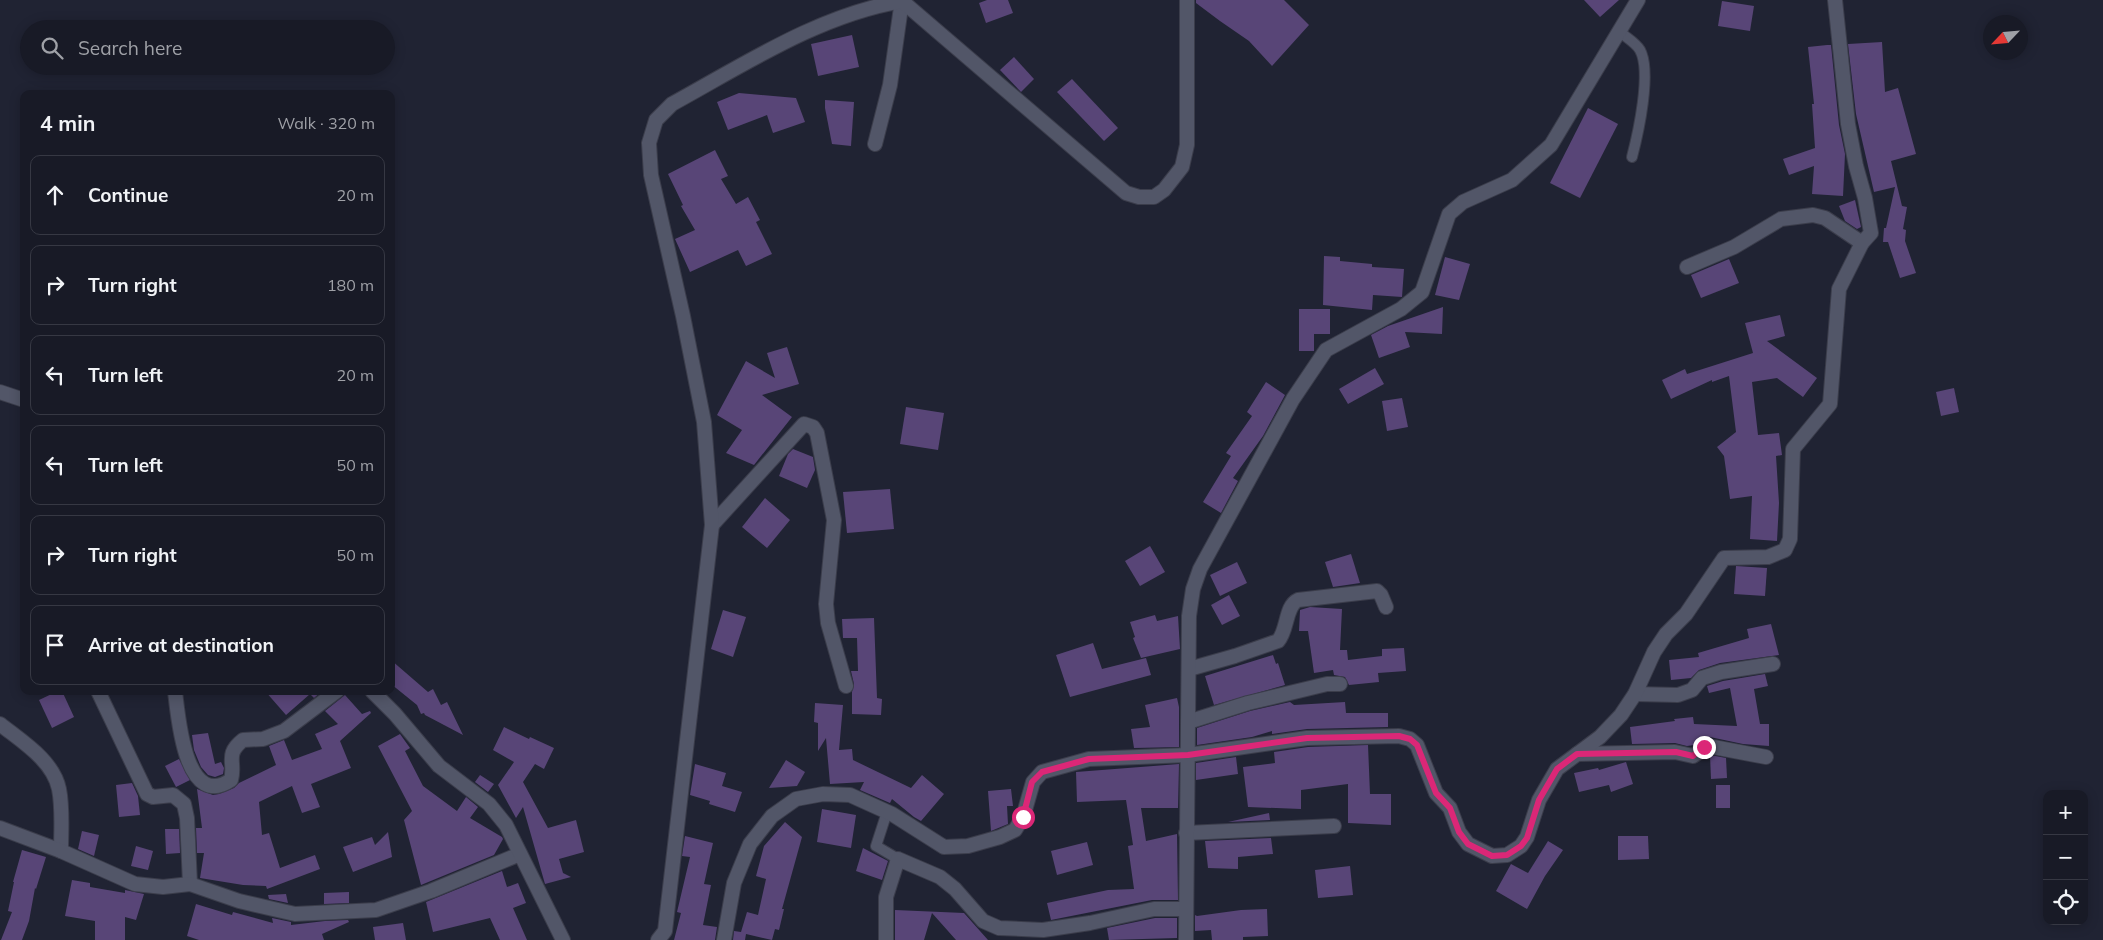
<!DOCTYPE html>
<meta charset="utf-8">
<style>
:root{--surface:#181a26;--page:#252732;--text:#f1f3f6;--muted:#9fa1a7;--line:#363843}
body{margin:0;font-family:Mulish,sans-serif;background:var(--page);color:var(--text)}
.controls{position:absolute;right:15px;bottom:15px;display:grid;overflow:hidden;border-radius:10px;box-shadow:0 2px 12px #0003}
.controls button{width:45px;height:45px;display:grid;place-items:center;padding:0;border:0;border-bottom:1px solid var(--line);background:var(--surface);color:var(--text);font:25px sans-serif}
.compass{position:absolute;left:1983px;top:15px;width:45px;height:45px;border-radius:50%;background:var(--surface);box-shadow:0 2px 12px #0003;rotate:244deg}
.stop{position:absolute;width:15px;height:15px;margin:-11px;border:4px solid #db2777;border-radius:50%;background:#fff}
.stop.end{background:#db2777;border-color:#fff;box-shadow:0 1px 5px #0008}
.list{margin:0;padding:0;list-style:none}
h2{display:flex;justify-content:space-between;align-items:center;height:65px;margin:0;padding:0 20px;font-size:21px}
h2 small{font-size:16px;font-weight:400;color:var(--muted)}
.list li{display:grid;grid-template-columns:32px 1fr auto;gap:15px;align-items:center;box-sizing:border-box;height:80px;margin:0 10px 10px;padding:0 10px;border:1px solid var(--line);border-radius:10px}
.list b{display:block;font-size:19px;white-space:nowrap}
.list em{font-size:16px;font-style:normal;color:var(--muted)}
.icon{flex:none;width:28px;height:28px;fill:none;stroke:currentColor;stroke-width:2;stroke-linecap:round;stroke-linejoin:round}
.map{position:relative;flex:none;width:2103px;height:940px;overflow:hidden}
.search{position:absolute;background:var(--surface);box-shadow:0 2px 12px #0003;left:20px;top:20px;width:375px;height:55px;display:flex;align-items:center;gap:12px;box-sizing:border-box;padding:0 18px;border-radius:28px;color:var(--muted);font-size:19px}
.panel{position:absolute;background:var(--surface);box-shadow:0 2px 12px #0003;left:20px;top:90px;width:375px;height:605px;border-radius:10px}
.map>svg:first-child{display:block}
.building{fill:#584577}
.lines{fill:none;stroke-linecap:round;stroke-linejoin:round}
.service-casing{stroke:#3b3d4b;stroke-width:12}
.minor-casing{stroke:#3b3d4b;stroke-width:16}
.tertiary-casing{stroke:#3b3d4b;stroke-width:16}
.service{stroke:#525668;stroke-width:10}
.minor{stroke:#525668;stroke-width:14}
.tertiary{stroke:#525668;stroke-width:14}
.route{stroke:#db2777;stroke-width:6}
</style>
<div class="map">
<svg width="2103" height="940" viewBox="0 0 2103 940">
<rect width="100%" height="100%" fill="#202333"/>
<g class="building">
<polygon points="987,0 1008,0 1013,13 986,23 979,3"/>
<polygon points="1196,0 1284,0 1309,25 1272,66 1249,41 1220,21 1196,3"/>
<polygon points="1584,0 1619,0 1600,17"/>
<polygon points="1722,1 1754,6 1750,31 1718,26"/>
<polygon points="852,35 859,67 818,76 811,44"/>
<polygon points="1882,42 1885,92 1898,88 1916,154 1891,161 1902,206 1907,207 1903,229 1906,230 1905,241 1916,273 1900,278 1888,242 1883,242 1884,228 1886,228 1895,187 1874,192 1856,114 1848,44"/>
<polygon points="1827,45 1831,45 1839,125 1845,154 1843,196 1812,194 1814,166 1789,175 1783,159 1815,148 1812,104 1814,104 1808,47"/>
<polygon points="1014,57 1034,79 1021,92 1000,70"/>
<polygon points="1072,79 1118,128 1104,141 1057,92"/>
<polygon points="739,93 796,98 805,122 773,133 767,115 728,130 717,102"/>
<polygon points="825,100 854,102 851,146 832,144 825,108"/>
<polygon points="1588,108 1618,124 1580,198 1550,183"/>
<polygon points="715,150 728,176 721,179 736,204 748,197 760,220 756,222 772,254 746,266 738,250 690,272 675,239 695,230 681,206 683,205 668,174"/>
<polygon points="1855,200 1861,227 1857,229 1845,221 1839,206"/>
<polygon points="1324,256 1340,257 1340,261 1372,264 1372,267 1404,269 1402,297 1373,295 1372,310 1323,305"/>
<polygon points="1445,257 1470,264 1459,300 1435,295"/>
<polygon points="1729,259 1739,283 1701,298 1691,275"/>
<polygon points="1443,307 1442,334 1405,332 1410,347 1379,358 1371,335 1388,326"/>
<polygon points="1299,309 1330,309 1330,334 1314,334 1314,351 1299,351"/>
<polygon points="1780,315 1785,336 1767,341 1817,378 1803,397 1777,378 1752,382 1758,435 1779,433 1782,455 1776,456 1779,503 1777,541 1750,539 1752,496 1730,499 1724,456 1717,447 1736,432 1729,376 1712,382 1712,380 1671,399 1662,380 1685,369 1687,374 1753,353 1745,323"/>
<polygon points="787,347 799,384 762,395 792,417 754,465 726,453 742,430 717,415 746,361 775,378 767,353"/>
<polygon points="1375,368 1384,384 1348,404 1339,389"/>
<polygon points="1266,382 1285,395 1263,436 1233,478 1238,481 1221,513 1203,502 1231,456 1226,453 1252,416 1247,412"/>
<polygon points="1954,388 1959,412 1941,416 1936,392"/>
<polygon points="1402,398 1408,427 1387,431 1382,401"/>
<polygon points="906,407 944,413 938,450 900,444"/>
<polygon points="793,449 813,457 815,470 807,488 779,476 788,454"/>
<polygon points="890,489 894,529 847,533 843,492"/>
<polygon points="765,498 790,520 767,548 742,527"/>
<polygon points="1150,546 1165,572 1140,586 1125,561"/>
<polygon points="1351,554 1360,583 1333,587 1325,562"/>
<polygon points="1237,562 1247,583 1220,596 1210,575"/>
<polygon points="1736,566 1767,568 1765,596 1734,594"/>
<polygon points="1229,595 1240,616 1222,625 1211,605"/>
<polygon points="1310,607 1342,609 1340,650 1347,650 1348,660 1382,656 1382,649 1404,648 1406,671 1378,673 1379,682 1349,685 1345,677 1334,675 1333,670 1314,673 1308,631 1299,631 1300,610"/>
<polygon points="723,610 746,617 733,657 711,649"/>
<polygon points="1155,615 1157,621 1178,616 1180,649 1141,658 1133,638 1135,637 1130,622"/>
<polygon points="874,618 877,698 882,699 881,715 852,714 852,692 854,684 851,671 858,671 857,638 843,638 842,619"/>
<polygon points="1771,624 1779,655 1720,663 1699,670 1691,678 1671,680 1669,660 1699,657 1698,653 1749,638 1747,629"/>
<polygon points="1093,643 1102,669 1146,658 1151,675 1070,697 1056,655"/>
<polygon points="1273,655 1276,664 1278,663 1285,685 1214,705 1205,676"/>
<polygon points="391,660 428,692 433,689 441,705 447,702 463,735 425,715 424,713 421,714 417,705 391,684"/>
<polygon points="1765,674 1768,686 1754,689 1760,724 1769,724 1769,746 1743,744 1710,737 1703,739 1694,745 1687,746 1675,743 1632,744 1630,727 1675,721 1674,719 1693,717 1694,724 1737,726 1730,688 1709,693 1707,686 1723,681"/>
<polygon points="58,691 62,691 74,717 52,728 39,700"/>
<polygon points="265,691 322,691 314,698 310,694 286,715"/>
<polygon points="345,695 362,714 370,711 371,713 340,741 351,768 311,784 320,807 302,813 292,786 259,802 262,835 269,833 280,868 315,855 320,869 267,889 266,886 243,885 200,878 204,853 197,853 196,828 202,828 197,789 213,795 219,794 234,788 239,783 276,765 269,746 284,740 292,760 322,749 315,734 338,724 325,711"/>
<polygon points="1177,698 1179,707 1179,747 1134,748 1131,729 1150,727 1145,705"/>
<polygon points="1290,702 1294,705 1345,702 1346,713 1388,713 1388,727 1307,729 1272,734 1272,731 1252,737 1197,745 1197,728 1250,711"/>
<polygon points="815,703 843,705 839,750 852,749 853,760 911,788 922,775 944,794 921,821 914,817 892,799 890,803 860,790 864,782 830,784 826,738 818,751 818,723 814,722"/>
<polygon points="504,727 529,739 530,737 554,748 544,769 535,764 523,782 548,828 576,820 584,852 559,859 563,873 571,877 545,884 523,807 516,818 498,785 514,762 493,750"/>
<polygon points="208,733 215,764 221,762 224,768 223,774 215,777 208,775 201,767 194,750 192,735"/>
<polygon points="400,734 410,748 405,751 423,786 457,811 466,797 478,807 470,818 502,837 503,839 494,855 421,885 404,820 412,811 378,746"/>
<polygon points="1368,745 1370,794 1391,794 1391,825 1348,823 1348,784 1301,790 1301,809 1248,807 1243,767 1275,763 1274,752 1308,747"/>
<polygon points="1710,755 1726,758 1727,778 1711,779"/>
<polygon points="1236,757 1238,774 1196,780 1196,763"/>
<polygon points="179,759 190,780 176,787 165,766"/>
<polygon points="786,760 805,772 797,786 769,788"/>
<polygon points="1626,762 1633,784 1611,792 1609,785 1579,792 1574,773 1598,768 1599,770"/>
<polygon points="695,764 726,773 722,786 742,792 735,812 709,804 710,801 690,795"/>
<polygon points="1179,764 1178,808 1141,808 1146,841 1177,834 1178,900 1152,900 1051,920 1047,903 1108,890 1134,889 1128,846 1133,845 1126,800 1077,802 1076,772"/>
<polygon points="480,775 494,784 488,792 475,782"/>
<polygon points="132,783 138,796 140,815 119,817 116,785"/>
<rect x="1716" y="785" width="14" height="23"/>
<polygon points="1011,789 1013,806 1007,806 1008,824 991,831 988,791"/>
<polygon points="822,809 856,815 851,848 817,842"/>
<polygon points="1269,813 1270,820 1228,822"/>
<polygon points="785,822 802,837 782,909 784,909 779,930 775,929 772,940 746,934 745,940 733,940 734,931 741,932 747,912 758,915 766,879 756,876 764,846"/>
<polygon points="165,829 179,829 180,853 166,854"/>
<polygon points="82,831 99,835 94,856 78,849"/>
<polygon points="388,832 392,857 353,872 343,847 372,837 375,845"/>
<polygon points="685,836 713,843 704,884 711,885 703,925 717,927 715,940 674,940 681,913 677,912 690,857 682,856"/>
<polygon points="1618,836 1648,836 1649,859 1618,860"/>
<polygon points="1271,838 1273,854 1238,857 1238,869 1208,868 1205,841"/>
<polygon points="1548,841 1563,850 1545,876 1527,909 1496,891 1511,864 1528,873"/>
<polygon points="1087,842 1093,865 1057,875 1051,851"/>
<polygon points="136,846 153,851 148,870 131,866"/>
<polygon points="863,848 888,861 882,880 856,871"/>
<polygon points="22,850 46,857 36,889 35,888 29,921 22,940 1,940 12,912 8,911 14,882 13,882"/>
<polygon points="1350,866 1353,895 1318,898 1315,870"/>
<polygon points="502,871 507,887 518,883 526,903 513,908 527,940 500,940 490,918 433,932 426,902"/>
<polygon points="72,880 90,883 90,887 125,893 125,890 144,894 136,920 125,917 125,940 95,940 95,921 65,916"/>
<polygon points="349,892 349,903 324,904 324,893"/>
<polygon points="286,894 288,903 269,899 268,895"/>
<polygon points="196,904 232,915 233,912 273,923 272,918 291,922 291,925 325,921 348,920 349,922 322,934 324,940 199,940 187,936"/>
<polygon points="1267,909 1268,936 1243,937 1243,940 1212,940 1211,930 1195,931 1195,915 1197,916 1241,910"/>
<polygon points="895,910 964,913 988,940 956,940 932,913 924,940 895,940"/>
<polygon points="1155,918 1177,918 1177,938 1109,940 1107,928"/>
<polygon points="403,923 406,940 375,940 373,927"/>
</g>
<g class="lines">
<defs>
<g id="service">
<path d="M1620,32C1627,38 1636,43 1640,50C1652,72 1638,134 1632,157"/>
<polyline points="887,812 876,846 898,859"/>
</g>
<g id="minor">
<polyline points="875,144 890,85 902,0"/>
<polyline points="1687,267 1734,247 1781,219 1813,215 1825,218 1862,243"/>
<polyline points="712,525 804,424 813,427 817,433 834,520 826,604 828,623 846,686"/>
<path d="M1189,669L1235,656L1278,641C1288,630 1285,606 1298,600L1377,591L1381,595L1386,607"/>
<polyline points="98,691 147,794 153,797 173,795 184,804 187,818 190,884"/>
<path d="M175,691C178,716 185,811 231,780C236,762 224,755 243,740L263,739L284,731L337,691"/>
<polyline points="1635,694 1678,695 1692,690 1702,678 1721,672 1773,664"/>
<polyline points="1188,722 1248,703 1327,684 1340,684"/>
<path d="M0,724C21,741 53,760 59,789C63,809 61,831 61,851"/>
<polyline points="1577,754 1675,752 1693,756 1708,746 1766,757"/>
<polyline points="0,828 61,851 135,884 163,887 190,884 239,901 295,914 376,910 431,891 520,854"/>
<polyline points="1186,833 1334,826"/>
<polyline points="724,940 734,883 750,844 772,816 796,799 823,794 850,795 892,814 944,847 968,846 1000,837 1015,830 1023,817 1033,782 1042,772 1089,759 1188,755 1307,738 1399,736 1410,739 1417,745 1436,793 1450,808 1459,832 1468,844 1492,856 1507,855 1521,846 1527,837 1539,800 1557,769 1600,737 1621,715 1635,694 1654,652 1666,634 1686,614 1724,558 1768,557 1785,550 1790,539 1793,449 1830,404 1839,289 1862,243 1871,233 1865,198 1856,166 1848,124 1835,0"/>
<polyline points="886,940 886,897 898,859 940,877 955,889 983,921 999,928 1043,930 1090,923 1154,909 1186,909"/>
<polyline points="1186,940 1189,616 1193,589 1200,569 1293,399 1326,350 1401,309 1422,292 1449,214 1463,202 1512,180 1551,145 1638,0"/>
</g>
<g id="tertiary">
<polyline points="0,392 24,400"/>
<polyline points="372,691 395,714 439,766 489,804 506,825 563,940"/>
<path d="M658,940L665,931L712,525L704,422L683,316L651,175L649,143L656,120L672,104C745,64 819,15 902,1L1126,193L1139,197H1154L1164,190L1182,167L1187,145V0"/>
</g>
</defs>
<use href="#service" class="service-casing"/>
<use href="#minor" class="minor-casing"/>
<use href="#tertiary" class="tertiary-casing"/>
<use href="#service" class="service"/>
<use href="#minor" class="minor"/>
<use href="#tertiary" class="tertiary"/>
</g>
<g class="lines">
<polyline class="route" points="1023,817 1032,782 1042,772 1089,759 1188,755 1307,738 1399,736 1410,739 1417,745 1436,793 1450,808 1459,832 1468,844 1492,856 1507,855 1521,846 1527,838 1539,800 1557,769 1577,754 1676,752 1693,756 1704,747"/>
</g>
</svg>
<div class="controls">
<button>+</button>
<button>−</button>
<button><svg class="icon" aria-label="locate" viewBox="0 0 24 24"><circle cx="12" cy="12" r="6"/><path d="M12 2v4M12 18v4M2 12h4M18 12h4"/></svg></button>
</div>
<svg class="compass" viewBox="-18 -18 36 36"><path d="M0-13l5 13h-10z" fill="#e53935"/><path d="M0 13l5-13h-10z" fill="#9fa1a7"/></svg>
<div class="stop" style="left:1023px;top:817px"></div>
<div class="stop end" style="left:1704px;top:747px"></div>
<div class="search"><svg class="icon" aria-label="search" viewBox="0 0 24 24"><circle cx="10" cy="10" r="6"/><path d="M15 15l6 6"/></svg>Search here</div>
<section class="panel">
<h2>4 min<small>Walk · 320 m</small></h2>
<ul class="list">
<li><svg class="icon" aria-label="ahead" viewBox="0 0 24 24"><path d="M12 20V5M6 11l6-6 6 6"/></svg><div><b>Continue</b></div><em>20 m</em></li>
<li><svg class="icon" aria-label="right" viewBox="0 0 24 24"><path d="M7 20v-9h11M14 6l5 5-5 5"/></svg><div><b>Turn right</b></div><em>180 m</em></li>
<li><svg class="icon" aria-label="left" viewBox="0 0 24 24"><path d="M17 20v-9H6M10 6l-5 5 5 5"/></svg><div><b>Turn left</b></div><em>20 m</em></li>
<li><svg class="icon" aria-label="left" viewBox="0 0 24 24"><path d="M17 20v-9H6M10 6l-5 5 5 5"/></svg><div><b>Turn left</b></div><em>50 m</em></li>
<li><svg class="icon" aria-label="right" viewBox="0 0 24 24"><path d="M7 20v-9h11M14 6l5 5-5 5"/></svg><div><b>Turn right</b></div><em>50 m</em></li>
<li><svg class="icon" aria-label="arrive" viewBox="0 0 24 24"><path d="M6 21V4h12l-3 4 3 4H6"/></svg><div><b>Arrive at destination</b></div></li>
</ul>
</section>
</div>
